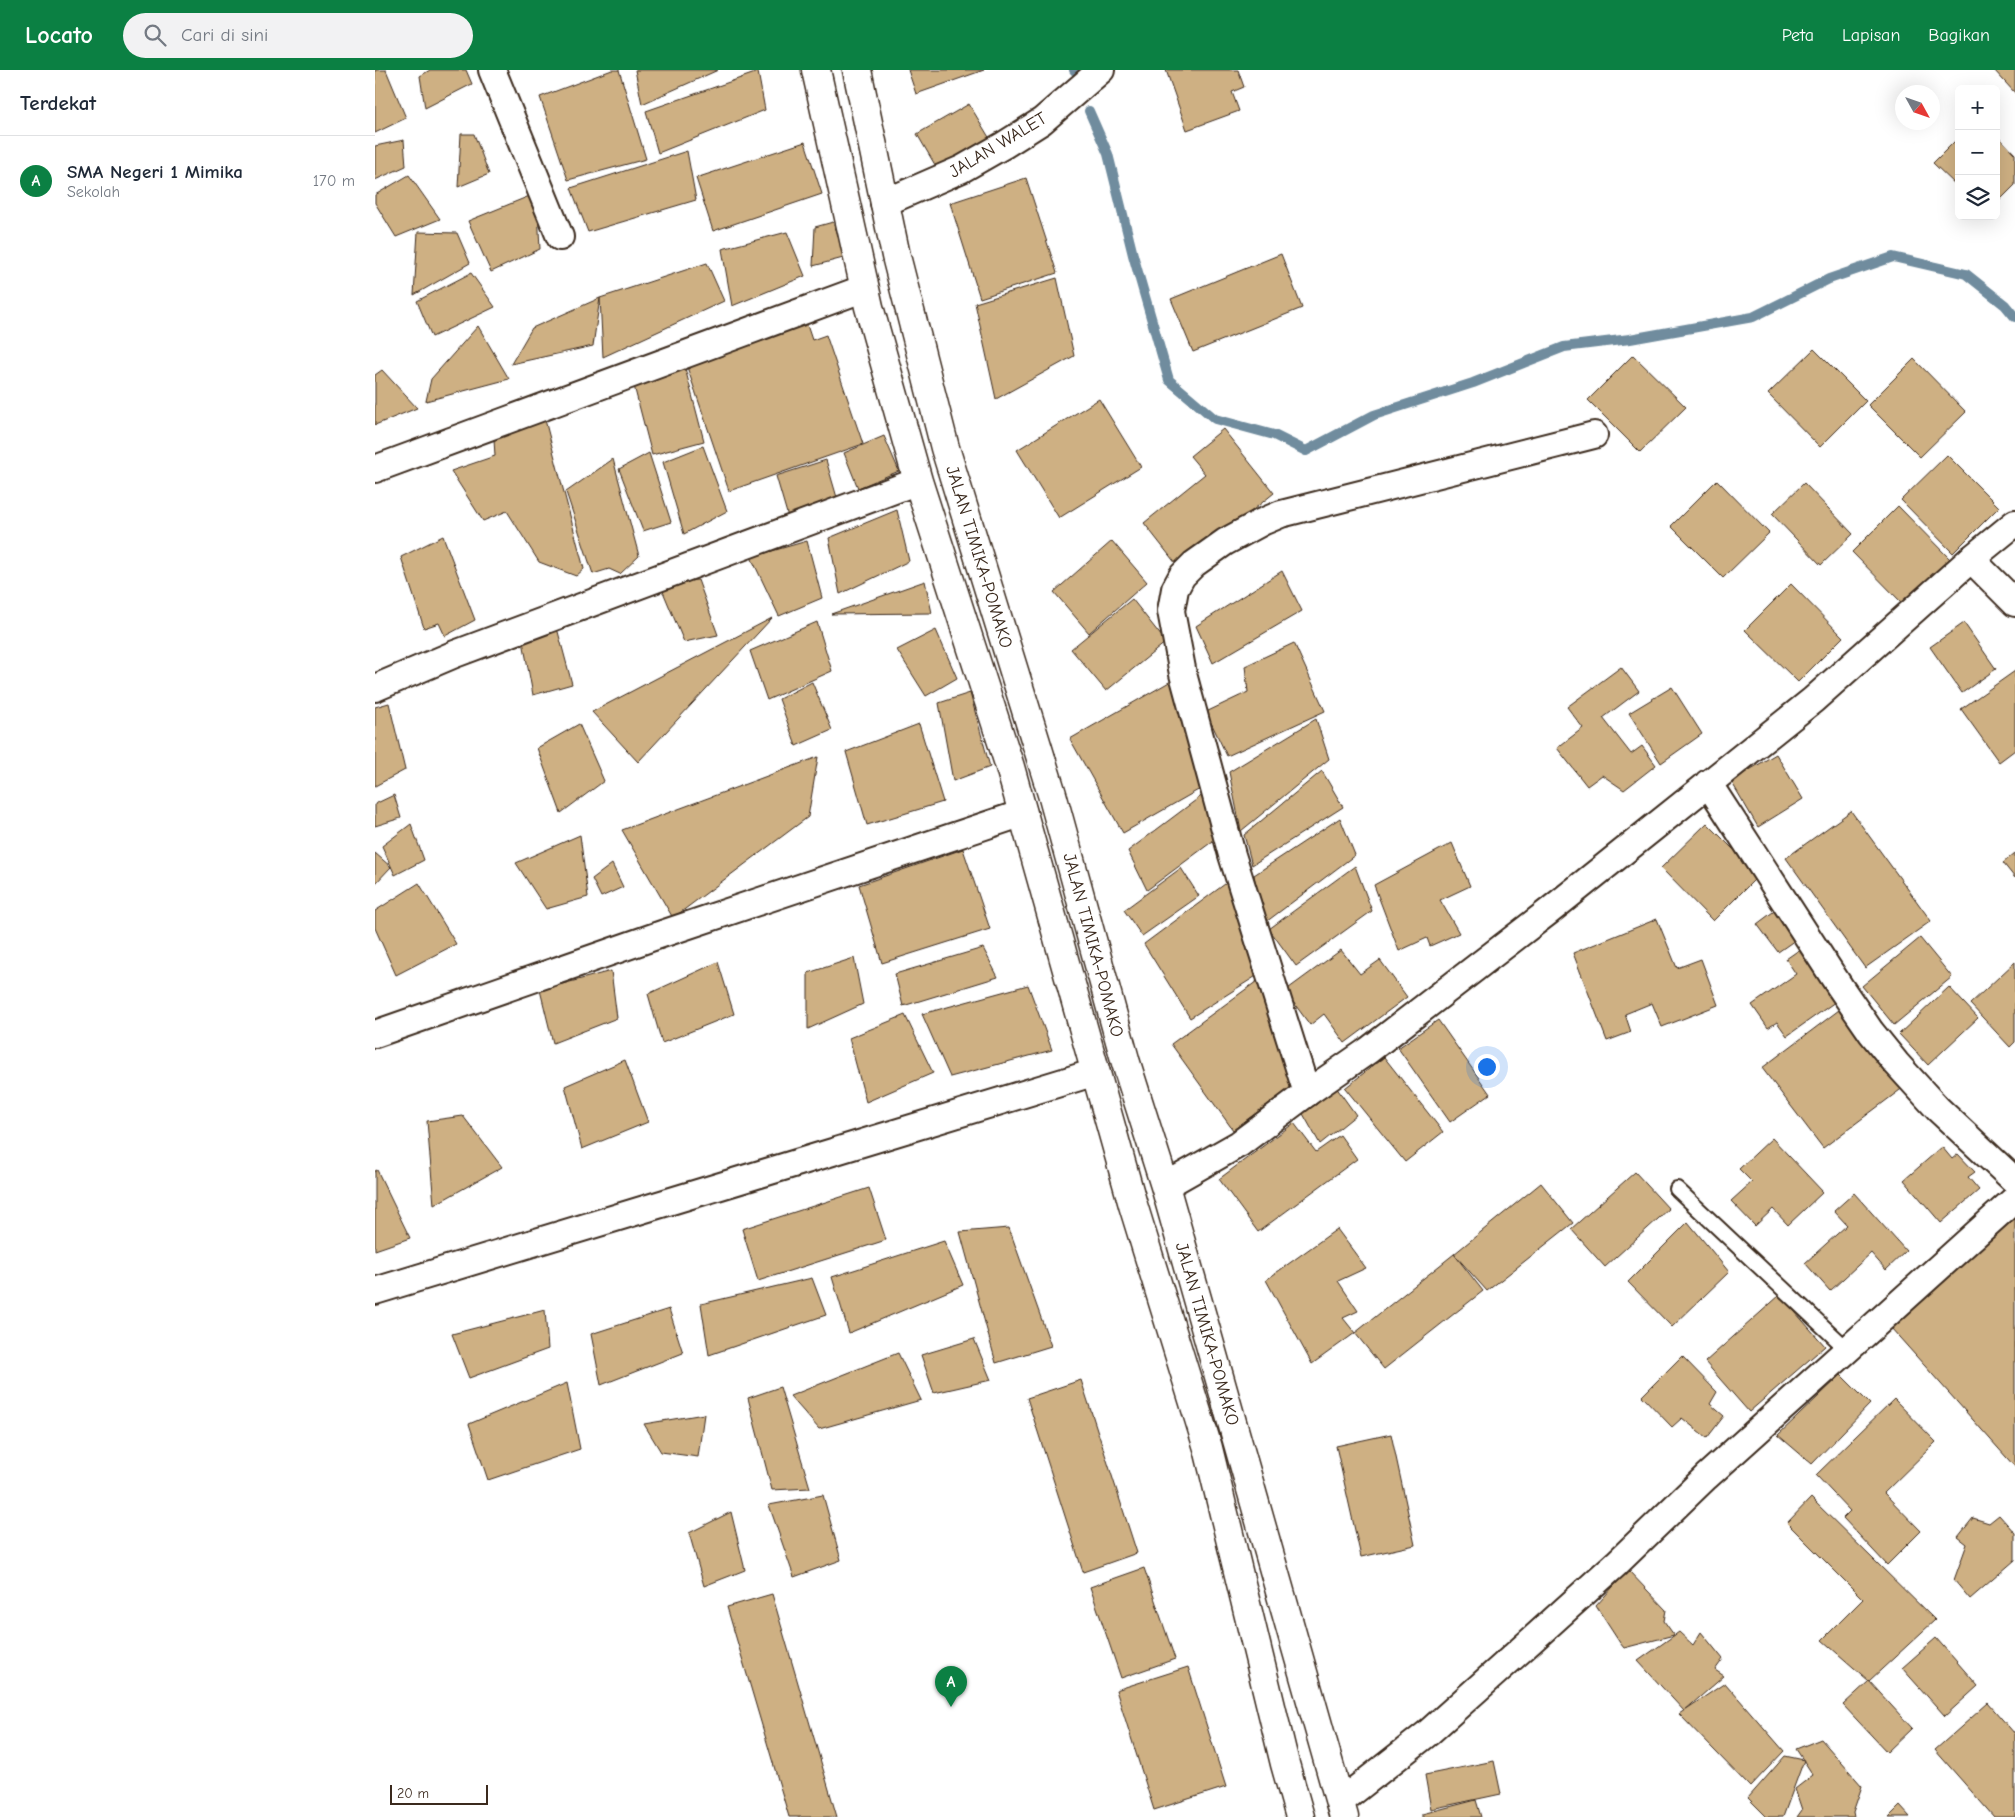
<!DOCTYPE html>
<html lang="id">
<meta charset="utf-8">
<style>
:root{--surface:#fff;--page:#f2f2f3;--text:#1f2937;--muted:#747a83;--line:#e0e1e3;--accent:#0b8043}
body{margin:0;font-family:"Comic Neue",sans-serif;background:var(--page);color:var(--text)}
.controls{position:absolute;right:15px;top:15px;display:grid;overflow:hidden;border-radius:8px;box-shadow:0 5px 20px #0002}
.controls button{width:45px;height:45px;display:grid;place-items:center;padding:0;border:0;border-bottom:1px solid var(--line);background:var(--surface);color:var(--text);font:25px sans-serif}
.compass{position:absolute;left:1520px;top:15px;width:45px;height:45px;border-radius:50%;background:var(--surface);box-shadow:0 5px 20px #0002;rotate:130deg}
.scale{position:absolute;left:15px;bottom:12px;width:98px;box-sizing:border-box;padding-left:5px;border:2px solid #3b2a1e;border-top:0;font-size:14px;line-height:18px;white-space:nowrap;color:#3b2a1e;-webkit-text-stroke:4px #fff;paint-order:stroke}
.you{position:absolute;left:1111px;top:996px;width:18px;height:18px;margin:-12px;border:4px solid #fff;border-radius:50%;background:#1a73e8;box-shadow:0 0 0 8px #1a73e833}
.badge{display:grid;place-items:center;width:32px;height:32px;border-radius:50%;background:var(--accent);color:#fff;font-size:16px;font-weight:700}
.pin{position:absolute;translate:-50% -41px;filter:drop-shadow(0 1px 2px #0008)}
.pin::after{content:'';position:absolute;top:26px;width:18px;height:15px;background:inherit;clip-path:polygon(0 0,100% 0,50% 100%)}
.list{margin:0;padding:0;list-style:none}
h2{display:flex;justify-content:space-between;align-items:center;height:65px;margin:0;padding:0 20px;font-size:21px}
h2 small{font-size:16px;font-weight:400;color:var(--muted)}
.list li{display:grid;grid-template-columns:32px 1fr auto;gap:15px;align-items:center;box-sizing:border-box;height:90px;padding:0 20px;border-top:1px solid var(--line)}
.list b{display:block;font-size:19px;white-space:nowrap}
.list p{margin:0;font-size:16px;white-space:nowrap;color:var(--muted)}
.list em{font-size:16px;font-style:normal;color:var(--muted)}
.icon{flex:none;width:28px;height:28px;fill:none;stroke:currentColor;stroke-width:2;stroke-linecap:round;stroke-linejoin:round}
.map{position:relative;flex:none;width:1640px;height:1747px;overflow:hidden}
header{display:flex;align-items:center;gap:30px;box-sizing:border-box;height:70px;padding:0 25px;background:var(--accent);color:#fff}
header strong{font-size:24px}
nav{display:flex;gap:28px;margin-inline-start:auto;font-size:18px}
.search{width:350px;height:45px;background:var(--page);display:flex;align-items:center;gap:12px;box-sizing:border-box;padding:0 18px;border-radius:28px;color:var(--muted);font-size:19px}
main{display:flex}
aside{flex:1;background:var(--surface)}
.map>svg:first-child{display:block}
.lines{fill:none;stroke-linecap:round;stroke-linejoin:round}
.stream{stroke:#708c9e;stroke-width:10}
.building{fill:#ceb083;stroke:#3b2a1e}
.lane-casing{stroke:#3b2a1e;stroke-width:18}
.street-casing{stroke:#3b2a1e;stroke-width:30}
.highway-casing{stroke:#3b2a1e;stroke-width:31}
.lane{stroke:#fff;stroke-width:14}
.street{stroke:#fff;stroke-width:26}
.highway{stroke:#fff;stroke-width:28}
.labels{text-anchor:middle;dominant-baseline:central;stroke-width:4;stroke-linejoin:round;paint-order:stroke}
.street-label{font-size:18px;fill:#3b2a1e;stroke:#fff}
</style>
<header>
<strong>Locato</strong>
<div class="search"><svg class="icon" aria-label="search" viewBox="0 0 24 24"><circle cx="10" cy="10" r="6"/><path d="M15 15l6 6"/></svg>Cari di sini</div>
<nav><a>Peta</a><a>Lapisan</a><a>Bagikan</a></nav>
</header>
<main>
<aside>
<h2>Terdekat<small></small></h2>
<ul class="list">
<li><span class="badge">A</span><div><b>SMA Negeri 1 Mimika</b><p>Sekolah</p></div><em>170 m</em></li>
</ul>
</aside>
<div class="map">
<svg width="1640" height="1747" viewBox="0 0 1640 1747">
<rect width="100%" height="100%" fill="#fff"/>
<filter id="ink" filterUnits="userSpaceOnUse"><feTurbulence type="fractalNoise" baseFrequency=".02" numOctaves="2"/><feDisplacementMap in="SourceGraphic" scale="10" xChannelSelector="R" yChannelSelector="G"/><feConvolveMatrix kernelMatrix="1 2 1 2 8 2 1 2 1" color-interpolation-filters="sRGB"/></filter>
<g filter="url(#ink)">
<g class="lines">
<g class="stream">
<polyline points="699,0 700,1"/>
<polyline points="714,41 733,84 758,185 794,310 840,349 899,365 931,381 999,345 1098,313 1189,277 1255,269 1378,247 1454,209 1518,187 1591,204 1630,235 1640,247"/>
</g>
</g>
<g class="building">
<polygon points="0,0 11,0 31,48 0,63"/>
<polygon points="55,0 91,0 97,14 50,38 45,6"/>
<polygon points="237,0 244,0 271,89 193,110 165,27"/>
<polygon points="260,0 343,0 267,34"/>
<polygon points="533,0 609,0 541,24"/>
<polygon points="791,0 863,0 869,17 857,22 864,41 812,60"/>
<polygon points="1619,0 1640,0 1640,23"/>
<polygon points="383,2 390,40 283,83 271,41"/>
<polygon points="594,34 615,69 563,100 542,64"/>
<polygon points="86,64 99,64 114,104 83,117"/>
<polygon points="1621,64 1640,84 1640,115 1621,134"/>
<polygon points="1584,67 1584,118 1558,93"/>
<polygon points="29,70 31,96 0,110 0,76"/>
<polygon points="430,72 447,124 338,161 321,108"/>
<polygon points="312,81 321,130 213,162 196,118"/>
<polygon points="34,105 65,149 21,167 0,133 0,125"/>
<polygon points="651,108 682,203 605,228 575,133"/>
<polygon points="162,123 165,179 116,202 93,151"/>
<polygon points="458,152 472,187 438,196 440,157"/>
<polygon points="43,162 82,163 95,193 39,225"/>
<polygon points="412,162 430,206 357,236 347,179"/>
<polygon points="906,184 927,238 818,282 796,229"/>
<polygon points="332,193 349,231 228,287 225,228"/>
<polygon points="96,203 120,237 57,267 42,231"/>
<polygon points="682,208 699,286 621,329 600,233"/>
<polygon points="225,228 218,276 136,294 157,258"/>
<polygon points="429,246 437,270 451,265 488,374 354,421 309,288"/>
<polygon points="103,256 134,309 51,331 56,309"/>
<polygon points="1439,279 1491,331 1445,377 1393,324"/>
<polygon points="1258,285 1311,337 1265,382 1213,330"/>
<polygon points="1539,289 1591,342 1545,387 1493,335"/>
<polygon points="310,298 329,371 277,385 258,312"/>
<polygon points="7,300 42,338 0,355 0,305"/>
<polygon points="724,329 766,397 684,448 642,380"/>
<polygon points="169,346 209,499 201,506 164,492 132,441 108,451 76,401 120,386 119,370"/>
<polygon points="848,359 899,423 805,499 769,453 830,404 815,386"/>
<polygon points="509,366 524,401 483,418 469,383"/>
<polygon points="328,376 352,441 309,464 288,392"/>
<polygon points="274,383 296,452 268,461 244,399"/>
<polygon points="1572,385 1624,437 1578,483 1526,430"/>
<polygon points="238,389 264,486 245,504 234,499 218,504 191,422"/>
<polygon points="451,390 463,431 413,447 401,406"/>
<polygon points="1342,410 1394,463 1348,508 1296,456"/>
<polygon points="1429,413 1478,464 1446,495 1397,444"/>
<polygon points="1523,436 1575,489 1529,535 1477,482"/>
<polygon points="522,440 534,491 465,524 454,468"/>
<polygon points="68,466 100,550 70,566 64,553 49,558 26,487"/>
<polygon points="432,471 447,528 404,546 376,487"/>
<polygon points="737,471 772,512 714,563 679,522"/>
<polygon points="907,501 927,541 838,593 821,556"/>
<polygon points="323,510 343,565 309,572 284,512"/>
<polygon points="550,511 557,543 456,544"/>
<polygon points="1416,514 1468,567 1423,612 1370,560"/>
<polygon points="757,529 791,572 731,621 696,579"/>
<polygon points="397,548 263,692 217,642"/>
<polygon points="442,552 457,601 392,630 375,581"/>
<polygon points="1589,553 1621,599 1587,623 1555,577"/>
<polygon points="182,558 197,614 158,625 148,571"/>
<polygon points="561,560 582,608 551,626 522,580"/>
<polygon points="919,573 950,641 852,686 831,642 873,622 870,596"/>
<polygon points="1246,597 1264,621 1228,648 1256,684 1267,676 1281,695 1249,720 1227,705 1212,716 1182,678 1208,658 1192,637"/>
<polygon points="1640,601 1640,680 1624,692 1586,639"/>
<polygon points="803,607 832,715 748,763 695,669"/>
<polygon points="437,612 457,660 421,676 404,629"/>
<polygon points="1297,617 1327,664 1286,693 1254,643"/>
<polygon points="595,623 615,697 578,711 564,633"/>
<polygon points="14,633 30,700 0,716 0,637"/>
<polygon points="941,649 954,689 866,761 854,702"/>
<polygon points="204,654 229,711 186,743 162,678"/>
<polygon points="544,654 568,732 492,755 471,682"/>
<polygon points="1401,684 1428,729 1383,757 1356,711"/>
<polygon points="443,687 433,747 298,848 247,760"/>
<polygon points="947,701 968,737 877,795 869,765"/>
<polygon points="829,724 842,768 772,820 753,781"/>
<polygon points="19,725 26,748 0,756 0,734"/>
<polygon points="1476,741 1556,851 1490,898 1411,788"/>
<polygon points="965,748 980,785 887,855 879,805"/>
<polygon points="1332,753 1384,805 1338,851 1286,798"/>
<polygon points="36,754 49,790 20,805 7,776"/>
<polygon points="205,765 213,827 171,839 141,793"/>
<polygon points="1077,773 1095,816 1065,830 1084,863 1055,876 1052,868 1024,881 999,815"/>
<polygon points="588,779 615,859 507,893 484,815"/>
<polygon points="0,783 16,797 0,814"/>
<polygon points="1640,783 1640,808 1628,793"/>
<polygon points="237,794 248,817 226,827 217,809"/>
<polygon points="980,796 997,841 921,896 894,859"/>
<polygon points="806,798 824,826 767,866 749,840"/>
<polygon points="854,811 886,903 815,948 769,874"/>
<polygon points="44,813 81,874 21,905 0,858 0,841"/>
<polygon points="1402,839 1423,868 1403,882 1382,854"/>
<polygon points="1282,849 1302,898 1326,889 1343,935 1287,957 1277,933 1250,944 1256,962 1232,971 1198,883"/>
<polygon points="1545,868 1577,907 1519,955 1487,916"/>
<polygon points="1431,875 1467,927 1412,966 1402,952 1393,958 1377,935 1421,904 1411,889"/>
<polygon points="608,878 623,907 528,936 520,904"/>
<polygon points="966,880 985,904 1005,890 1032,927 970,973 949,944 935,955 910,921"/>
<polygon points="479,888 488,934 433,959 433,903"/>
<polygon points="343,892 359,944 287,973 273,924"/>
<polygon points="1640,892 1640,972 1635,977 1595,934"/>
<polygon points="236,901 242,948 178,973 165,920"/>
<polygon points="889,906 921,1014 858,1060 796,974"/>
<polygon points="653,915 677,980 575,1007 547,944"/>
<polygon points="1574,917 1603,948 1553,995 1524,964"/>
<polygon points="1468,937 1529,1017 1448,1078 1387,998"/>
<polygon points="530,945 558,1003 491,1032 474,968"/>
<polygon points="1063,950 1115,1024 1075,1052 1023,978"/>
<polygon points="1009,987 1068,1062 1030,1092 970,1018"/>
<polygon points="250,990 273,1052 207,1079 190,1016"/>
<polygon points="961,1017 981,1045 945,1074 927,1042"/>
<polygon points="88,1046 127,1097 59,1135 52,1051"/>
<polygon points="919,1053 941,1082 965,1065 982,1089 883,1162 844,1109"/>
<polygon points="1397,1068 1448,1122 1413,1155 1398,1139 1380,1156 1356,1131 1377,1112 1364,1099"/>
<polygon points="1567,1077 1577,1089 1583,1084 1600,1102 1593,1107 1604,1120 1566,1153 1529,1110"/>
<polygon points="2,1100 35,1168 0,1180 0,1101"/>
<polygon points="1260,1102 1294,1139 1230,1197 1196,1159"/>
<polygon points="1166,1113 1198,1153 1112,1221 1079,1184"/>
<polygon points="494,1118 511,1170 383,1211 367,1159"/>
<polygon points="1479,1123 1531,1181 1511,1200 1496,1183 1455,1221 1430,1193 1472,1155 1459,1141"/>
<polygon points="1640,1147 1640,1397 1516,1258"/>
<polygon points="1313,1152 1354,1202 1297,1257 1253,1212"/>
<polygon points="634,1158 676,1276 621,1293 585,1162"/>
<polygon points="962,1159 991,1198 963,1211 983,1241 968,1248 980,1263 937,1294 891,1210"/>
<polygon points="569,1171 588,1215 474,1263 457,1207"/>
<polygon points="1079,1184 1108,1221 1009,1299 980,1263"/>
<polygon points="437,1208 451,1245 334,1285 326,1234"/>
<polygon points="1405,1225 1450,1276 1374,1342 1330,1292"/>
<polygon points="294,1239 308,1283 226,1315 216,1264"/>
<polygon points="170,1240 173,1279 94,1308 77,1264"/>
<polygon points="599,1269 616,1310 559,1323 546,1285"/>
<polygon points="523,1283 546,1330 444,1359 415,1326"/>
<polygon points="1307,1286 1342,1322 1335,1334 1349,1346 1332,1368 1307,1348 1297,1357 1267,1326"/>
<polygon points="1466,1305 1495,1334 1437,1394 1403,1365"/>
<polygon points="706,1310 762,1483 708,1502 652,1328"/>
<polygon points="192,1313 205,1379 113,1410 94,1354"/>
<polygon points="405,1317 435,1418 397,1420 373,1328"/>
<polygon points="1519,1329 1561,1372 1509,1423 1546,1461 1512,1495 1468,1448 1475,1441 1441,1405"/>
<polygon points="329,1344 323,1387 286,1382 269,1354"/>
<polygon points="1016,1364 1040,1475 986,1487 961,1376"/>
<polygon points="448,1425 466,1490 419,1507 394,1435"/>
<polygon points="1436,1428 1560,1550 1494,1611 1447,1570 1488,1529 1412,1453"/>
<polygon points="356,1442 370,1500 329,1516 314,1463"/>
<polygon points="1624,1445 1640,1463 1640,1490 1595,1529 1579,1510 1592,1474 1583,1467 1598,1448 1614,1453"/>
<polygon points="769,1498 800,1589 746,1608 715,1517"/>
<polygon points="1253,1500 1291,1540 1289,1551 1299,1565 1249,1578 1245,1573 1221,1536"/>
<polygon points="397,1524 462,1747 414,1747 352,1537"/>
<polygon points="1304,1562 1318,1575 1326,1562 1348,1589 1340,1600 1349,1606 1309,1641 1263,1591"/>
<polygon points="1561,1568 1603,1616 1570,1646 1527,1598"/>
<polygon points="813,1597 851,1717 779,1740 741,1620"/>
<polygon points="1494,1611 1537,1658 1512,1682 1468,1635"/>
<polygon points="1350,1613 1409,1681 1375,1717 1304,1644"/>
<polygon points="1613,1633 1640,1664 1640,1747 1619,1747 1560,1680"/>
<polygon points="1446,1669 1487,1716 1478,1742 1479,1747 1422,1747 1427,1740 1420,1719 1438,1705 1421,1679"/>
<polygon points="1410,1686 1429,1690 1408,1747 1392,1747 1373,1728"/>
<polygon points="1119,1691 1126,1724 1056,1739 1050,1705"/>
<polygon points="1101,1730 1106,1747 1047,1747 1047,1744"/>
<polygon points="1525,1736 1535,1747 1514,1747"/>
</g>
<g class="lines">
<defs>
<polyline id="lane" points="1302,1119 1473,1280"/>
<g id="street">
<polyline points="117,0 185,167"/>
<polyline points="509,133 587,99 629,75 667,51 726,0"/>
<polyline points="0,399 490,218"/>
<polyline points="1596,489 1640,533"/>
<polyline points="0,618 80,584 543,411"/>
<polyline points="1333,713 1465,917 1496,962 1521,993 1563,1039 1640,1111"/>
<polyline points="0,964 284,865 648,743"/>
<polyline points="932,1023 857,785 808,604 796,541 800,519 807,506 819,494 850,472 887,452 906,444 1219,365"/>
<polyline points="790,1116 864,1074 932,1023 994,980 1173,842 1438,630 1596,489 1640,453"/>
<polyline points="0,1221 721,1002"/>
<polyline points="965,1732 1053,1663 1148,1578 1242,1493 1331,1407 1640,1129"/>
</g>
<g id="highway">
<polyline points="441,0 494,237 543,411 635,697 758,1135 833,1378 910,1694 925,1747"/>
<polyline points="482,0 521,186 570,378 677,724 751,993 790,1116 969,1747"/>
</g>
</defs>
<use href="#lane" class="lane-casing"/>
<use href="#street" class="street-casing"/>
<use href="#highway" class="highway-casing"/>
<use href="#lane" class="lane"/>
<use href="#street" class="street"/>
<use href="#highway" class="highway"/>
</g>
</g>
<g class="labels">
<g class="street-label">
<text transform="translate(623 75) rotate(-31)">JALAN WALET</text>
<text transform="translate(604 487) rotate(73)">JALAN TIMIKA-POMAKO</text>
<text transform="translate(718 875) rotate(75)">JALAN TIMIKA-POMAKO</text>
<text transform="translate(832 1264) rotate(74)">JALAN TIMIKA-POMAKO</text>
</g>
</g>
</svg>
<div class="controls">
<button>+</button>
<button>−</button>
<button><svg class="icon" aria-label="layers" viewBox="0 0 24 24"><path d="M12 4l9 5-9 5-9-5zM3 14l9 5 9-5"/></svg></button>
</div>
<svg class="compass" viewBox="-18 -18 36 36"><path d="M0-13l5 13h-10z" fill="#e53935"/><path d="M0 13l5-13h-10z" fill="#747a83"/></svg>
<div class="scale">20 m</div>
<div class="you"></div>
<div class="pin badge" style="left:576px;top:1637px">A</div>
</div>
</main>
